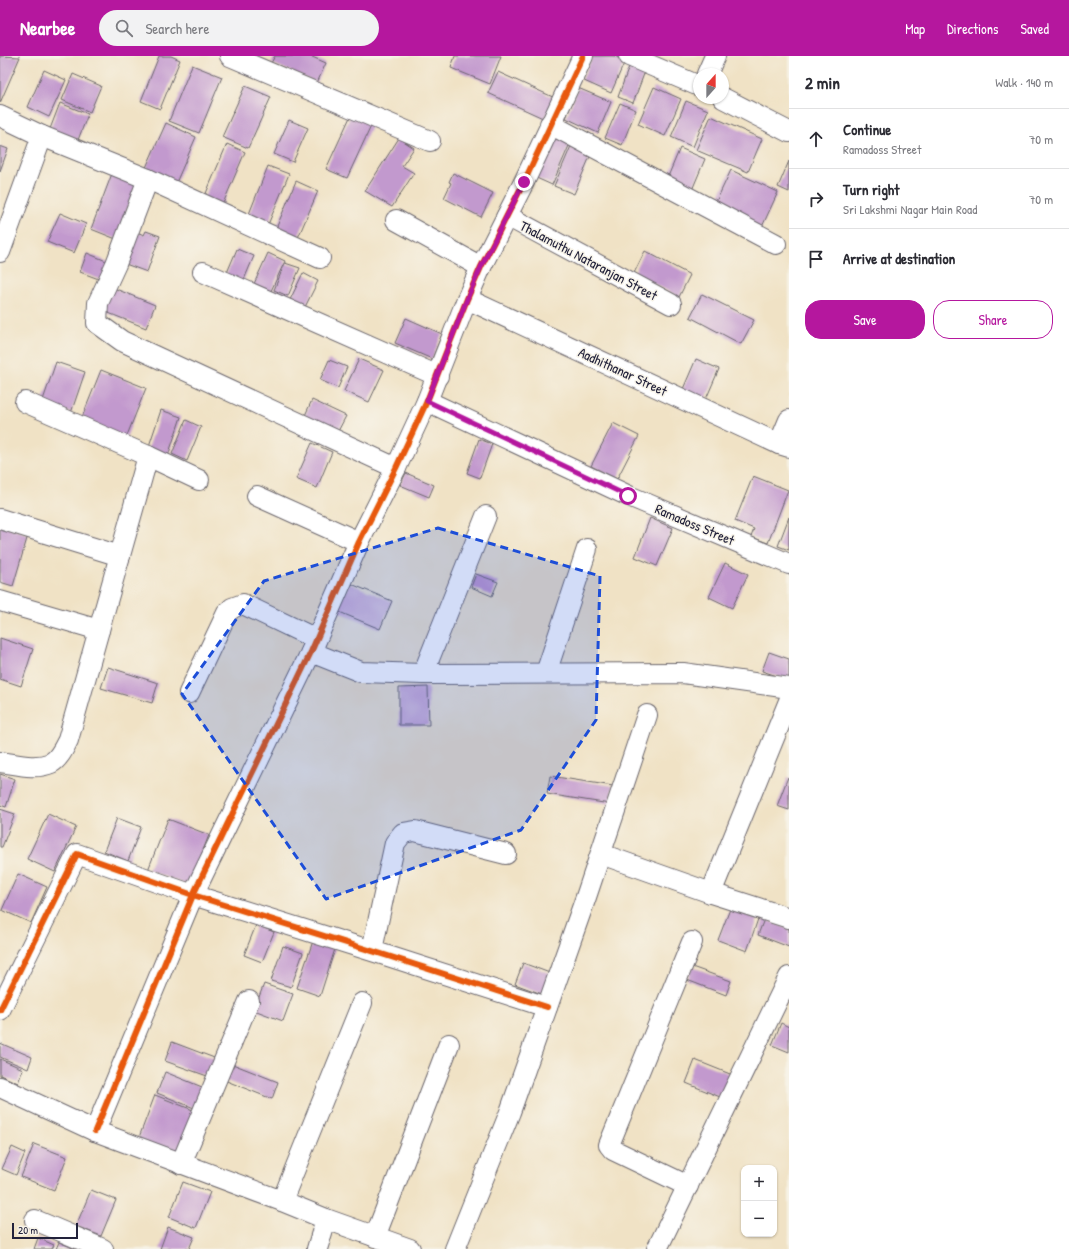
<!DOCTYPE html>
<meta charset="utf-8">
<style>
:root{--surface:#fff;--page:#f2f2f3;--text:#2b2b33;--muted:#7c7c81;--line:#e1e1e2;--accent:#b5179e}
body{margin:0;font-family:"Patrick Hand",sans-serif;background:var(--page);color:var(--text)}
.controls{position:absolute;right:12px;bottom:12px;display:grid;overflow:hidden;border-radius:8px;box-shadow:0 1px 3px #0004}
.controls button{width:36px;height:36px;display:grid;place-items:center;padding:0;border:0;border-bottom:1px solid var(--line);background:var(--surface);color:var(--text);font:20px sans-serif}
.compass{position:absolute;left:693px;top:12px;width:36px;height:36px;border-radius:50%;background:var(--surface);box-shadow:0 1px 3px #0004;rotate:21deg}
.scale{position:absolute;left:12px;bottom:10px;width:66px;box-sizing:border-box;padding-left:4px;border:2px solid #22223b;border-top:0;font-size:11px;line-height:14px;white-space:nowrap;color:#22223b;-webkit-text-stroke:3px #f7f3e8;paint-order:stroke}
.stop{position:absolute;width:12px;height:12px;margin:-9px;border:3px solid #b5179e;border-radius:50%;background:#fff}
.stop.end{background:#b5179e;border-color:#fff;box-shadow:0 1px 4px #0008}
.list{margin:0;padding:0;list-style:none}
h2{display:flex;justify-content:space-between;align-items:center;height:52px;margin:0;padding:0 16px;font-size:17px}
h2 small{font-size:13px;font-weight:400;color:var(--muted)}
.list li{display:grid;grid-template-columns:26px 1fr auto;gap:12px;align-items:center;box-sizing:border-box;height:60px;padding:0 16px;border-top:1px solid var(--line)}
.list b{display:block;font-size:15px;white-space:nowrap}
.list p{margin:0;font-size:13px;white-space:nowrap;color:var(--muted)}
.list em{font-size:13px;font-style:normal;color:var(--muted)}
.actions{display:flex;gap:8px;padding:12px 16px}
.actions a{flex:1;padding:9px 0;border:1px solid var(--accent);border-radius:16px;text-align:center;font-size:14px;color:var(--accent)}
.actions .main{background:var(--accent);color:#fff}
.icon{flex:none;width:22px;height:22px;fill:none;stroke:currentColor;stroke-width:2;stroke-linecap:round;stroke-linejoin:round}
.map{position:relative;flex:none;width:789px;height:1193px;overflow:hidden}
header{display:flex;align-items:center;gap:24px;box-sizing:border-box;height:56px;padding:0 20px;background:var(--accent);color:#fff}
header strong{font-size:19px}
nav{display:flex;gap:22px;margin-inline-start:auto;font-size:14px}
.search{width:280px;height:36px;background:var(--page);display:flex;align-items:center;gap:10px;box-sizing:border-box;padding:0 14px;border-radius:22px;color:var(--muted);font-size:15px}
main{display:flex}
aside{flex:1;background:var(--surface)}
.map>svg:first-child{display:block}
.building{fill:#c299ce}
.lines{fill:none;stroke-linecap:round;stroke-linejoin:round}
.minor-casing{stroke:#6a656b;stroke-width:22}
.minor{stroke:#fff;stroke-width:20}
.cycleway-casing{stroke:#f7f3e8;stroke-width:8}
.cycleway{stroke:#e8590c;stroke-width:6}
.route{stroke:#b5179e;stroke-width:5}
.marked{fill:#1d4ed8;fill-opacity:0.2;stroke:#1d4ed8;stroke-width:3;stroke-dasharray:8 5;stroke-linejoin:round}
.labels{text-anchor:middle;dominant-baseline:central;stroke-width:3;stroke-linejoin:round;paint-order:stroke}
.street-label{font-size:14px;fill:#22223b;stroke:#f7f3e8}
</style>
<header>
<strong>Nearbee</strong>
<div class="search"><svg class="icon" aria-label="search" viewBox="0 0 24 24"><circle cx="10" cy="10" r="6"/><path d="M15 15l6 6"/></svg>Search here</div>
<nav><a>Map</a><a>Directions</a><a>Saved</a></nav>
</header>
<main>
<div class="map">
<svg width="789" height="1193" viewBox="0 0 789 1193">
<rect width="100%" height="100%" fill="#f7f3e8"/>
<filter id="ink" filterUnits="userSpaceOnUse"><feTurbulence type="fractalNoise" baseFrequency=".025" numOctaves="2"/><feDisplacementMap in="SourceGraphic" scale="8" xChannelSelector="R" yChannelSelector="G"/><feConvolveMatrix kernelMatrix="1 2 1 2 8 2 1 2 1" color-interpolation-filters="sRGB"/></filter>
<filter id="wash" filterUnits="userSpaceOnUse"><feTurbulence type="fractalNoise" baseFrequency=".012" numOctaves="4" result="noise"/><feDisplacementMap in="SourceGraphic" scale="16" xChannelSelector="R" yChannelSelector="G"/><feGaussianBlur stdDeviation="0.9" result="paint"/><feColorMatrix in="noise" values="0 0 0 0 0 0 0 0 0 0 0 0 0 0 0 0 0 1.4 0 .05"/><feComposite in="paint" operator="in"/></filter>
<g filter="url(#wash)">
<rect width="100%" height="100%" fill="#f0e2c5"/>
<g id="blocks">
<g class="building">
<polygon points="0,0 20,1 0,47"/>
<polygon points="159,0 171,0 180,4 160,53 141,45"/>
<polygon points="275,0 310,0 326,7 317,27 271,7"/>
<polygon points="455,0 501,0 490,28 451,12"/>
<polygon points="593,0 614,0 625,5 611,37 582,24"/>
<polygon points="631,5 647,10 633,47 618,41"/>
<polygon points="192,9 222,21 199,77 169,65"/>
<polygon points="44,14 66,24 49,61 28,51"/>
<polygon points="498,16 555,42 545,63 488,37"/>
<polygon points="73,18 101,30 90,56 62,44"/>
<polygon points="245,30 271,41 248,92 222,81"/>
<polygon points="654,31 681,43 665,80 638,68"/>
<polygon points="578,32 611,46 598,77 566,62"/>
<polygon points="686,45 708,54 693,91 671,81"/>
<polygon points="60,47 88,58 78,84 50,73"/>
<polygon points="620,47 636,54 622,89 605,82"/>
<polygon points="351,59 372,68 347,122 326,113"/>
<polygon points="711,60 762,83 748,116 696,94"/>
<polygon points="289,64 308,72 293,106 274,98"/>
<polygon points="166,67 196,81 175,129 144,116"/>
<polygon points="550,78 571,85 552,129 532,120"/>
<polygon points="399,82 414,92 402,110 414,117 392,151 365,135"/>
<polygon points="227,88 245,96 222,150 204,142"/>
<polygon points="0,90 8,93 0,115"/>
<polygon points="571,90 591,98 574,138 554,130"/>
<polygon points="680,92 705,103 692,134 667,123"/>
<polygon points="789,105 789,136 778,131"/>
<polygon points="268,110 289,118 267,171 247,163"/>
<polygon points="731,114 778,136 761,173 713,152"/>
<polygon points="113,115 138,125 116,183 91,173"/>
<polygon points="453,117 493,137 481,161 444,142 451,127 449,126"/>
<polygon points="296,125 318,135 297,184 275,175"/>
<polygon points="60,157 86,168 74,197 47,186"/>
<polygon points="132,174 144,179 146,175 160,180 147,216 120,206"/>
<polygon points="237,193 254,200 243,226 226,219"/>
<polygon points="645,195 690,219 679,241 634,217"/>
<polygon points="87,197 111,207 104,225 80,216"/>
<polygon points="268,197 285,205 270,237 253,230"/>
<polygon points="285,207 300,212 288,240 274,234"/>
<polygon points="303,217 318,225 304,253 289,246"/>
<polygon points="111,231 155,249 146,272 101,254"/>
<polygon points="702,238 754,264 741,288 690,261"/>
<polygon points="406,262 442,278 432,303 395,287"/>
<polygon points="359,303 384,314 369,346 344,335"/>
<polygon points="696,303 719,313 703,350 680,340"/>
<polygon points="329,304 347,311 338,332 320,324"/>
<polygon points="56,306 85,316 71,357 42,347"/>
<polygon points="101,314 146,332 126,382 81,364"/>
<polygon points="312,344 346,360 335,381 302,366"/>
<polygon points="161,354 181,361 168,400 148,393"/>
<polygon points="186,364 201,371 187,405 172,398"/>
<polygon points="613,367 639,380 617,423 591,410"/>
<polygon points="479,383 492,388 480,422 467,417"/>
<polygon points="312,387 332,396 317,432 296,423"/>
<polygon points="406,417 434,429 429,441 400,429"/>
<polygon points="753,420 788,434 768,487 751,481 754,473 735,465"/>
<polygon points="789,461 789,494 778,490"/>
<polygon points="650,462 673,472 657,510 635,501"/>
<polygon points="0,467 28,479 13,530 0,526"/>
<polygon points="725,507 748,518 732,552 709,541"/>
<polygon points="476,518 498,526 492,540 471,531"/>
<polygon points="349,527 392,545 380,573 337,555"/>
<polygon points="0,582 33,593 21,630 0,623"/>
<polygon points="769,596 789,603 789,624 762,615"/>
<polygon points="108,611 158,627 152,647 101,632"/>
<polygon points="428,631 429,669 399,669 399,632"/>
<polygon points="0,718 15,723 6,751 0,749"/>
<polygon points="550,720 613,730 610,748 547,738"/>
<polygon points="788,721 789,722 789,754 777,750"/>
<polygon points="0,753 15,758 2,791 0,791"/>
<polygon points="48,758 76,771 55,816 27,803"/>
<polygon points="117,762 141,771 128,805 104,795"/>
<polygon points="168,763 209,779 189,830 148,814"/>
<polygon points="18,818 47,831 31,867 2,854"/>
<polygon points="730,853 758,863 747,895 718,884"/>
<polygon points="764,863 789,873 789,891 758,879"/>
<polygon points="256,869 274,876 262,906 244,899"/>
<polygon points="313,885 335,893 320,940 297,932"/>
<polygon points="283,890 303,897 291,931 271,925"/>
<polygon points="523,907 555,919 547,940 515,928"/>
<polygon points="692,911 731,925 726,939 687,924"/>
<polygon points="264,928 293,938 283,965 254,954"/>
<polygon points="781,967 789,971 789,996 772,989"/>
<polygon points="172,986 217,1003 210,1021 165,1005"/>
<polygon points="0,987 32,1001 28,1013 0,1001"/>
<polygon points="0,1003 23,1013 18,1027 0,1019"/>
<polygon points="695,1004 735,1020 725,1043 686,1027"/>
<polygon points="230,1007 278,1026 272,1043 224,1024"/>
<polygon points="165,1016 207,1033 199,1054 157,1037"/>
<polygon points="155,1039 198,1056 181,1100 138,1084"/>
<polygon points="34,1088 67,1101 54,1134 21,1121"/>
<polygon points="12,1091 25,1097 16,1119 2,1113"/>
<polygon points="183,1126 210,1136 196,1172 169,1161"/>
<polygon points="91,1134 116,1144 101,1180 76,1170"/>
<polygon points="168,1171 194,1181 189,1193 160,1193"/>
<polygon points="38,1182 54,1189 52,1193 34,1193"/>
<polygon points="59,1186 75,1193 56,1193"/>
</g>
</g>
</g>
<g filter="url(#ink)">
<use href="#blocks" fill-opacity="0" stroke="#6a656b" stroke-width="1"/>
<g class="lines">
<defs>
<g id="minor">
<polyline points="230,0 430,85"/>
<polyline points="629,0 699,30"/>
<polyline points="707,18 715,0"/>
<polyline points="723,42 789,76"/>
<polyline points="0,60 42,80 148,123 320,202"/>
<polyline points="550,68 776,188"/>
<polyline points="148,123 116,208 98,247 97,267 122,285 396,412"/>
<polyline points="507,160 671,248"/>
<polyline points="396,164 481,211"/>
<polyline points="0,196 42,80"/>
<polyline points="203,216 438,320"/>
<polyline points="467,243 779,388 789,391"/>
<polyline points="427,345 629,440 789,508"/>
<polyline points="25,346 148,400 199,424"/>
<polyline points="779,388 789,364"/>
<polyline points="257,440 359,486"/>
<polyline points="0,463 120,500"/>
<polyline points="0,545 99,574"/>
<polyline points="311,596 361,616 423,618 683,617 789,632"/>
<polyline points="546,617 587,493"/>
<polyline points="423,618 486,460"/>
<polyline points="189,637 227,557 232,552 243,548 316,583"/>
<path d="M0,706C16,708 35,714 51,707C59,703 64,692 68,684L148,400"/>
<polyline points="601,798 711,837 789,862"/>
<polyline points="711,837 789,645"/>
<polyline points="372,894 395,787 403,777 415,775 506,798"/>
<polyline points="0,954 77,798 193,839 388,900 547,951"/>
<polyline points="0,1031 95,1075 282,1145 326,1163 410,1193"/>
<polyline points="95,1075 193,839 311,596 359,486 396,412 427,345 467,243 481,211 524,126 583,0"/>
<polyline points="181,1108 249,945"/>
<polyline points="688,1130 613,1094 609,1089 692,886"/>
<polyline points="282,1145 362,947"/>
<polyline points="35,1164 103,1193"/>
<polyline points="375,1181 449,988"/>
<polyline points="317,1193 326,1163"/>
<polyline points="455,1193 510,1056 586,841 647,659"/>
<polyline points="657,1193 789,921"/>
</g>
</defs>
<use href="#minor" class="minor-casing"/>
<use href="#minor" class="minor"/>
<defs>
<g id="cycleway">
<polyline points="0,954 77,798 193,839 388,900 547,951"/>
<polyline points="95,1075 193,839 311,596 359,486 396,412 427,345 467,243 481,211 524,126 583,0"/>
</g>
</defs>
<use href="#cycleway" class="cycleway-casing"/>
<use href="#cycleway" class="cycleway"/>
</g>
</g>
<g class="lines" filter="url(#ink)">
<polyline class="route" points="524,126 481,211 467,243 427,345 628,440"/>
</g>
<path class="marked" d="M438,472L600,520L596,664L521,774L326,843L182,638L264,525Z"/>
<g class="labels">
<g class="street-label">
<text transform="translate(589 204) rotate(28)">Thalamuthu Nataranjan Street</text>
<text transform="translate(623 315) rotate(25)">Aadhithanar Street</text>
<text transform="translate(695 468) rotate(23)">Ramadoss Street</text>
</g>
</g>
</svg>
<div class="controls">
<button>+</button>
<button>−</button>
</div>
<svg class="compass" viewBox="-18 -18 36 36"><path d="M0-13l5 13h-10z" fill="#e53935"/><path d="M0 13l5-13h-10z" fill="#7c7c81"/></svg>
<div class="scale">20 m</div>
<div class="stop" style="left:628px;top:440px"></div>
<div class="stop end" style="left:524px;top:126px"></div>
</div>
<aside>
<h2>2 min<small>Walk · 140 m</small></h2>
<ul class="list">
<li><svg class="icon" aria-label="ahead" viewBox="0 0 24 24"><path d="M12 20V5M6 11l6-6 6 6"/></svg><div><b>Continue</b><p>Ramadoss Street</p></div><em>70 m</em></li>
<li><svg class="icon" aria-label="right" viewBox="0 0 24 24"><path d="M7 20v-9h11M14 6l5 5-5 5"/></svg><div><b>Turn right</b><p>Sri Lakshmi Nagar Main Road</p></div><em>70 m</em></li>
<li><svg class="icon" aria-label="arrive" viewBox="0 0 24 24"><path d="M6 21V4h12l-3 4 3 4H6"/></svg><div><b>Arrive at destination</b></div></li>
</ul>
<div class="actions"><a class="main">Save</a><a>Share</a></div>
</aside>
</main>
